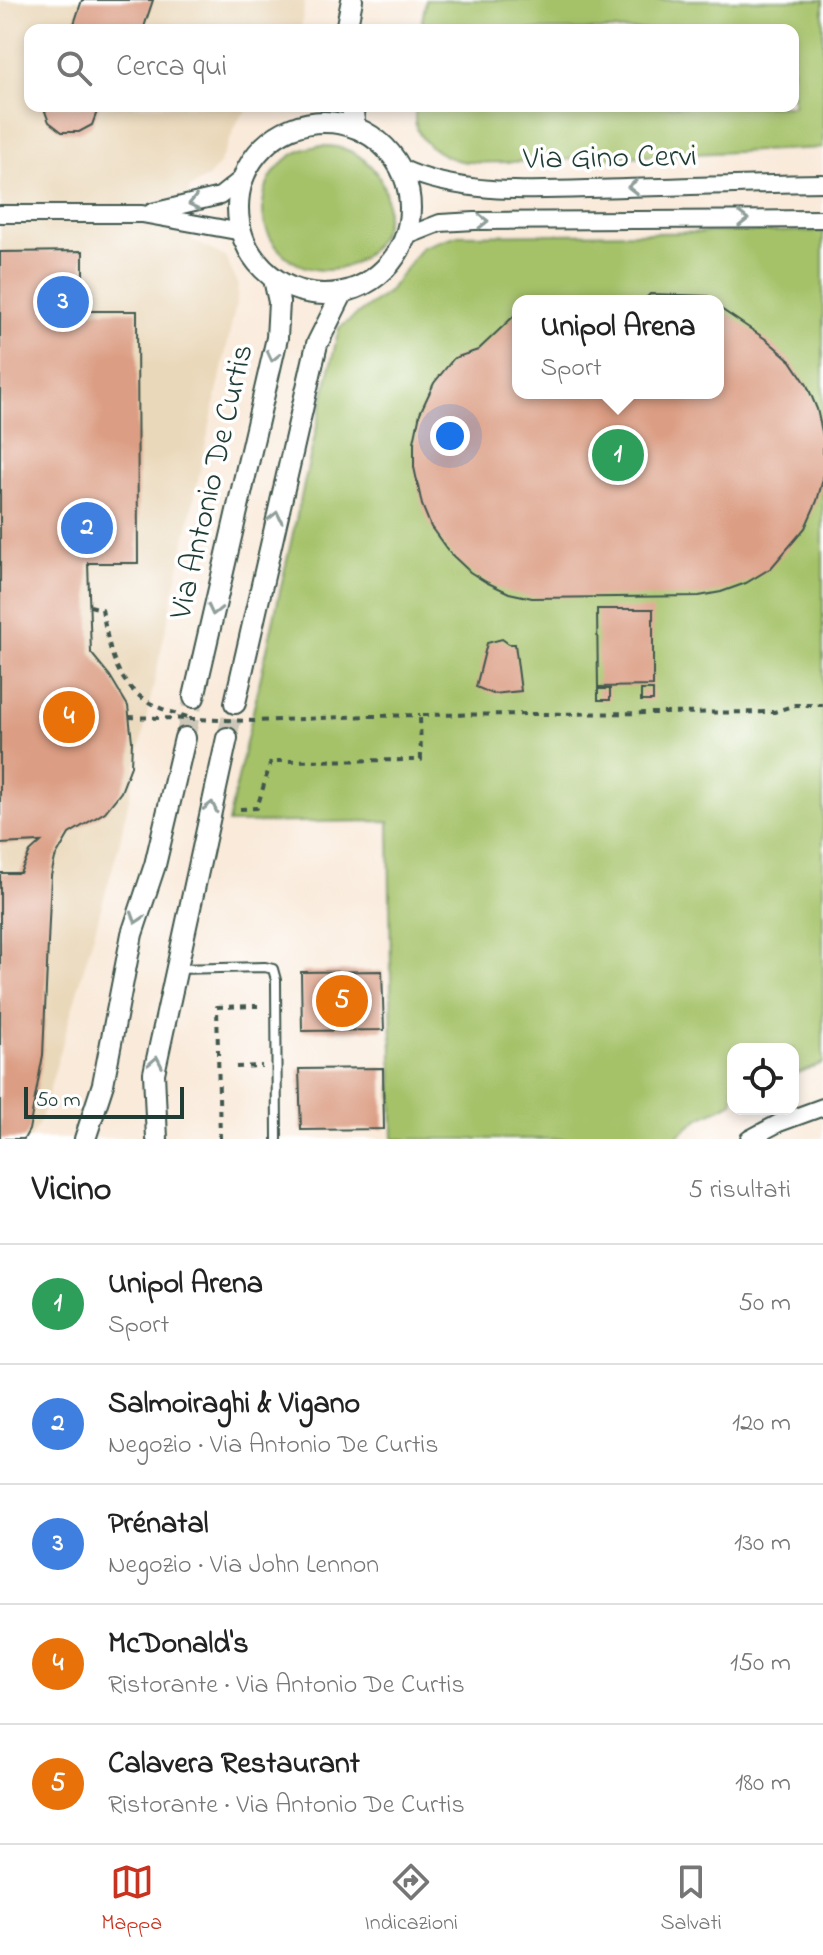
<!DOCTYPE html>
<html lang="it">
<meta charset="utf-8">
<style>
:root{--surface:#fff;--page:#f2f2f2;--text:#222;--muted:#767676;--line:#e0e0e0;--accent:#c8321e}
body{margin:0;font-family:"Indie Flower",sans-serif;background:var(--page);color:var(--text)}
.controls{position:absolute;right:24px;bottom:24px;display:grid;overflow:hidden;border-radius:16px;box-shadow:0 4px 12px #0003}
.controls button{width:72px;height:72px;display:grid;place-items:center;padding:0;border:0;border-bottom:2px solid var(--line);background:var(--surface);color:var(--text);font:40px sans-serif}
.scale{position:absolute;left:24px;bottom:20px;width:160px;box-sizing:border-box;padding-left:8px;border:4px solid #1f3d34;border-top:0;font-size:22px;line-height:28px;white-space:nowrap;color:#1f3d34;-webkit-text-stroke:6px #fff;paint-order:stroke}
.you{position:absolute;left:450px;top:436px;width:28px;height:28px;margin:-20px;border:6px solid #fff;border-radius:50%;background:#1a73e8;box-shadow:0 0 0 12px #1a73e833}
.badge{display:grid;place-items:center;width:52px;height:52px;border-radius:50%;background:var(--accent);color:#fff;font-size:26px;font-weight:700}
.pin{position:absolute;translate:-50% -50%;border:4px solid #fff;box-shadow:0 2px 8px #0006}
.popup{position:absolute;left:512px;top:295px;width:212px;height:104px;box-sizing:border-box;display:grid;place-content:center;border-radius:16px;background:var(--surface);filter:drop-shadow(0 2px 6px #0005);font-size:26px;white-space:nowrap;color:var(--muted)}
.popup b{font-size:30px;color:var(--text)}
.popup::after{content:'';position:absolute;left:50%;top:100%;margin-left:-16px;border:16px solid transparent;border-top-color:var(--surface)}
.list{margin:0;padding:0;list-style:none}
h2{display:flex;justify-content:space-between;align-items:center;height:104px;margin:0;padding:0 32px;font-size:34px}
h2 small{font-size:26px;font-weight:400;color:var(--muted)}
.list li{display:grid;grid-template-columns:52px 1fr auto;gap:24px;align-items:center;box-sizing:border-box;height:120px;padding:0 32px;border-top:2px solid var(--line)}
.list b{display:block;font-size:30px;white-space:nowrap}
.list p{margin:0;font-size:26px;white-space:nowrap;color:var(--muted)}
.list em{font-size:26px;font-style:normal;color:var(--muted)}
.icon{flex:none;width:44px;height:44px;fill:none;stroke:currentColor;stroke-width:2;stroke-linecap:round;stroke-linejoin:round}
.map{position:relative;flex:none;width:823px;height:1139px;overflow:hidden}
.search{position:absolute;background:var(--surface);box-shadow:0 4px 12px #0003;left:24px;right:24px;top:24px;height:88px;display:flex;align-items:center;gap:20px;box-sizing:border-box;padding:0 28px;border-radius:16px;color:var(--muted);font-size:30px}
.sheet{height:704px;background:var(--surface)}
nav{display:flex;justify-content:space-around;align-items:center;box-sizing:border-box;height:112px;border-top:2px solid var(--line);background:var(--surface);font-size:22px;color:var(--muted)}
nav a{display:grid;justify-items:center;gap:4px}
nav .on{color:var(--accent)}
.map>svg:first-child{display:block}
.built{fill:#ead8ba}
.green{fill:#a5c269;stroke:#62804e;stroke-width:2;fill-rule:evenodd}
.building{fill:#db9d83}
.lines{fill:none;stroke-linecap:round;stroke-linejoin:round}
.tertiary-tunnel{stroke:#cdc7b9;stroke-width:20;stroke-dasharray:20 10;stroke-linecap:butt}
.service-casing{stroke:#40574d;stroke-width:12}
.minor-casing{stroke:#40574d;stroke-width:20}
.tertiary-casing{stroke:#40574d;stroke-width:24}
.path{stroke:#40574d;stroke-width:4;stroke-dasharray:6 6;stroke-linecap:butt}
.service{stroke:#fff;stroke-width:8}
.minor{stroke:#fff;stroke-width:16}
.tertiary{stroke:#fff;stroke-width:20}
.path-bridge{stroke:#40574d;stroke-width:4;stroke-dasharray:6 6;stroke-linecap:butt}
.oneway{stroke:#8f9e9a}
.labels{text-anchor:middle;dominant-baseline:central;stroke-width:7;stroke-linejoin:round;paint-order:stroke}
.street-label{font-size:32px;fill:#1f3d34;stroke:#fff}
</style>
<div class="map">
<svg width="823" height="1139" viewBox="0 0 823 1139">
<rect width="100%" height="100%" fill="#fff"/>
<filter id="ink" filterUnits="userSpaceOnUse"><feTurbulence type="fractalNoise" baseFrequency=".0125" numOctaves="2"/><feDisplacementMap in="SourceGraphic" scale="16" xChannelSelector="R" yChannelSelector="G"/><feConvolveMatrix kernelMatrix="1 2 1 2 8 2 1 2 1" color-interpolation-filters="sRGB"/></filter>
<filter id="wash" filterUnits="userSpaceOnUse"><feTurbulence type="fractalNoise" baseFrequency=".006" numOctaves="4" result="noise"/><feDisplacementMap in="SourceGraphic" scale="32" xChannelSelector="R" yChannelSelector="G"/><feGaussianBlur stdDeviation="1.8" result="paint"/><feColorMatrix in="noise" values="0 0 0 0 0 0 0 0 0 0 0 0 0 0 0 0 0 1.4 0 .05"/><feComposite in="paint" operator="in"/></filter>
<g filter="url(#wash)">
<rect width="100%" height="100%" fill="#f9eada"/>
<polygon class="built" points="0,0 305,0 301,30 30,30 30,106 251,106 239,119 218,166 208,177 189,189 192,240 225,257 238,284 237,300 119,845 41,1119 30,1139 0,1139"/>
<g class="green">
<path d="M426,0H823V148L510,162C479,162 455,167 430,146C416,134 413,123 416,106H793V30H424L422,21Z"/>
<circle cx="325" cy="208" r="62"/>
<path d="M823,231V1063L793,1075V1049H733V1102L698,1119L674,1139H393L389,821L228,823L339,328L388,292L422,247L458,235ZM518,301H718V393H518Z"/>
</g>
<g id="blocks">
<g class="building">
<polygon points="82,0 153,0 143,30 72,30"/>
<polygon points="43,106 99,106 92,125 79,132 62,132 49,122"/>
<polygon points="83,251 83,311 137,311 138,563 88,563 91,653 110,676 128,706 132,741 131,766 121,792 105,812 69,834 55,858 51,876 43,1055 29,1130 24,1139 0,1139 0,873 20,873 30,852 41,842 0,844 0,252"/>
<polygon points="650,294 708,296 713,301 643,301"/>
<polygon points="578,295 585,301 542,301 542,299"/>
<polygon points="718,307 767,340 791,361 807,385 817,409 823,436 823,479 817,501 805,528 771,568 746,583 721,592 699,596 532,598 509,593 486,582 470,572 449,552 431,527 422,505 414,467 414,442 420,413 434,383 454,358 478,350 518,312 518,393 718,393"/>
<polygon points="597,609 653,609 653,686 598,687"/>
<polygon points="502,639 509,644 515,644 521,691 493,694 476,687 487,643"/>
<rect x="598" y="689" width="12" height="11"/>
<rect x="641" y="690" width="12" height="11"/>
<polygon points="382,971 384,1030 302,1031 301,972"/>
<polygon points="383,1068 384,1129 301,1130 299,1069"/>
</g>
</g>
</g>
<g filter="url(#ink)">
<use href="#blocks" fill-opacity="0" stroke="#40574d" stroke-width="2"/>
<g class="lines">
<g class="tertiary-tunnel">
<polyline points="185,738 194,697"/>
<polyline points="227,738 235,703"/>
</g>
<defs>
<polyline id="service" points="176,969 265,967 273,969 276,980 277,1139"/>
<g id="minor">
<path d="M401,168C467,199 554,189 626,188C692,186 757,184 823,183"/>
<polyline points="152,212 220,196 240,180"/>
<polyline points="0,214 142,214 242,232"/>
<polyline points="407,236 440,223 475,221 823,219"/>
<polyline points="749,1139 779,1123 823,1107"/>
</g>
<g id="tertiary">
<polyline points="346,30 352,0"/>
<polyline points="352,106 355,127"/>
<circle cx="324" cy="208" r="86"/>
<polyline points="194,697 277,338 279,302 274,279"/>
<polyline points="235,703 317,344 341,296"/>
<polyline points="85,1139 103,1084 132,934 155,865 185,738"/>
<polyline points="157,1139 154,1073 227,738"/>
</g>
</defs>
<use href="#service" class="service-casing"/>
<use href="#minor" class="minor-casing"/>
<use href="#tertiary" class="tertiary-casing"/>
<g class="path">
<polyline points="370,716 420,715"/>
<polyline points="240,809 257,808 271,761 421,760 420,715 774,712 795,705 823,705"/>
<polyline points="236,1067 262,1066"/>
<polyline points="220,1139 217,1007 258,1006"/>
</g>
<use href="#service" class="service"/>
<use href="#minor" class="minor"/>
<use href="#tertiary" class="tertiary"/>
<g class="path-bridge">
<path d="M90,606L102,609C113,674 124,702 192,718"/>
<polyline points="129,717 254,721 370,716"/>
</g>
</g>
<defs><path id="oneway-chevron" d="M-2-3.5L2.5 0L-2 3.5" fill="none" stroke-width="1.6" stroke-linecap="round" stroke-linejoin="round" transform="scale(2)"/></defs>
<g class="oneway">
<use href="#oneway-chevron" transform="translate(633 187) rotate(179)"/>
<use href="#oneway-chevron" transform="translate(194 203) rotate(167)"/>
<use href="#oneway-chevron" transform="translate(743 219)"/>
<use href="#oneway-chevron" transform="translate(483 221) rotate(-1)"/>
<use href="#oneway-chevron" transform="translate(273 356) rotate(103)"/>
<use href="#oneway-chevron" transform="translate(276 517) rotate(-77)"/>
<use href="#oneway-chevron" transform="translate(214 610) rotate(103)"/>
<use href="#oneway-chevron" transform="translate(211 807) rotate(-77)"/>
<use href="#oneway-chevron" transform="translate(137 918) rotate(108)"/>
<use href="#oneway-chevron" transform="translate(156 1062) rotate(-79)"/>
</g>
</g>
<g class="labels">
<g class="street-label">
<text transform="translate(610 159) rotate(-1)">Via Gino Cervi</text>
<text transform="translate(213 482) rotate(-77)">Via Antonio De Curtis</text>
</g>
</g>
</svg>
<div class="controls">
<button><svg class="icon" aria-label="locate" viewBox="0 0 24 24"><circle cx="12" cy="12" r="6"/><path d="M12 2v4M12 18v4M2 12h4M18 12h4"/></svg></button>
</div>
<div class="scale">50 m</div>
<div class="you"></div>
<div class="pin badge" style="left:618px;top:455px;background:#2e9e5b">1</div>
<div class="popup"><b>Unipol Arena</b>Sport</div>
<div class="pin badge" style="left:87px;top:528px;background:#3f7fe0">2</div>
<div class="pin badge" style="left:63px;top:302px;background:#3f7fe0">3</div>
<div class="pin badge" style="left:69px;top:717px;background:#e8710a">4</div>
<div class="pin badge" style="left:342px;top:1001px;background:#e8710a">5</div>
<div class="search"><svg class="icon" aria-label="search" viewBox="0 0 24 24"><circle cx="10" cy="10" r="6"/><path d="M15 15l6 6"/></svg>Cerca qui</div>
</div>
<section class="sheet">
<h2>Vicino<small>5 risultati</small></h2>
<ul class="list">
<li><span class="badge" style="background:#2e9e5b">1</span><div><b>Unipol Arena</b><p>Sport</p></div><em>50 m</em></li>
<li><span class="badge" style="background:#3f7fe0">2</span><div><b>Salmoiraghi &amp; Vigano</b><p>Negozio · Via Antonio De Curtis</p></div><em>120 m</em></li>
<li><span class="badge" style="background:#3f7fe0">3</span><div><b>Prénatal</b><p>Negozio · Via John Lennon</p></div><em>130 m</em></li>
<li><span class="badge" style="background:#e8710a">4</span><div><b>McDonald's</b><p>Ristorante · Via Antonio De Curtis</p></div><em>150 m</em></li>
<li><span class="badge" style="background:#e8710a">5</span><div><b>Calavera Restaurant</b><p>Ristorante · Via Antonio De Curtis</p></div><em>180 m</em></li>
</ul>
</section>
<nav>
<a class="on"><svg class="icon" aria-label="map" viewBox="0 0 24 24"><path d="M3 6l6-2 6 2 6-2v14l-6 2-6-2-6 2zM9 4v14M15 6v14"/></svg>Mappa</a>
<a><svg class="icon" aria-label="directions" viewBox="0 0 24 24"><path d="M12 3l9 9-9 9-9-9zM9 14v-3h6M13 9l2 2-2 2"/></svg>Indicazioni</a>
<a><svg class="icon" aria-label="saved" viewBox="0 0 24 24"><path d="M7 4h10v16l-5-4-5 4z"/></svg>Salvati</a>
</nav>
